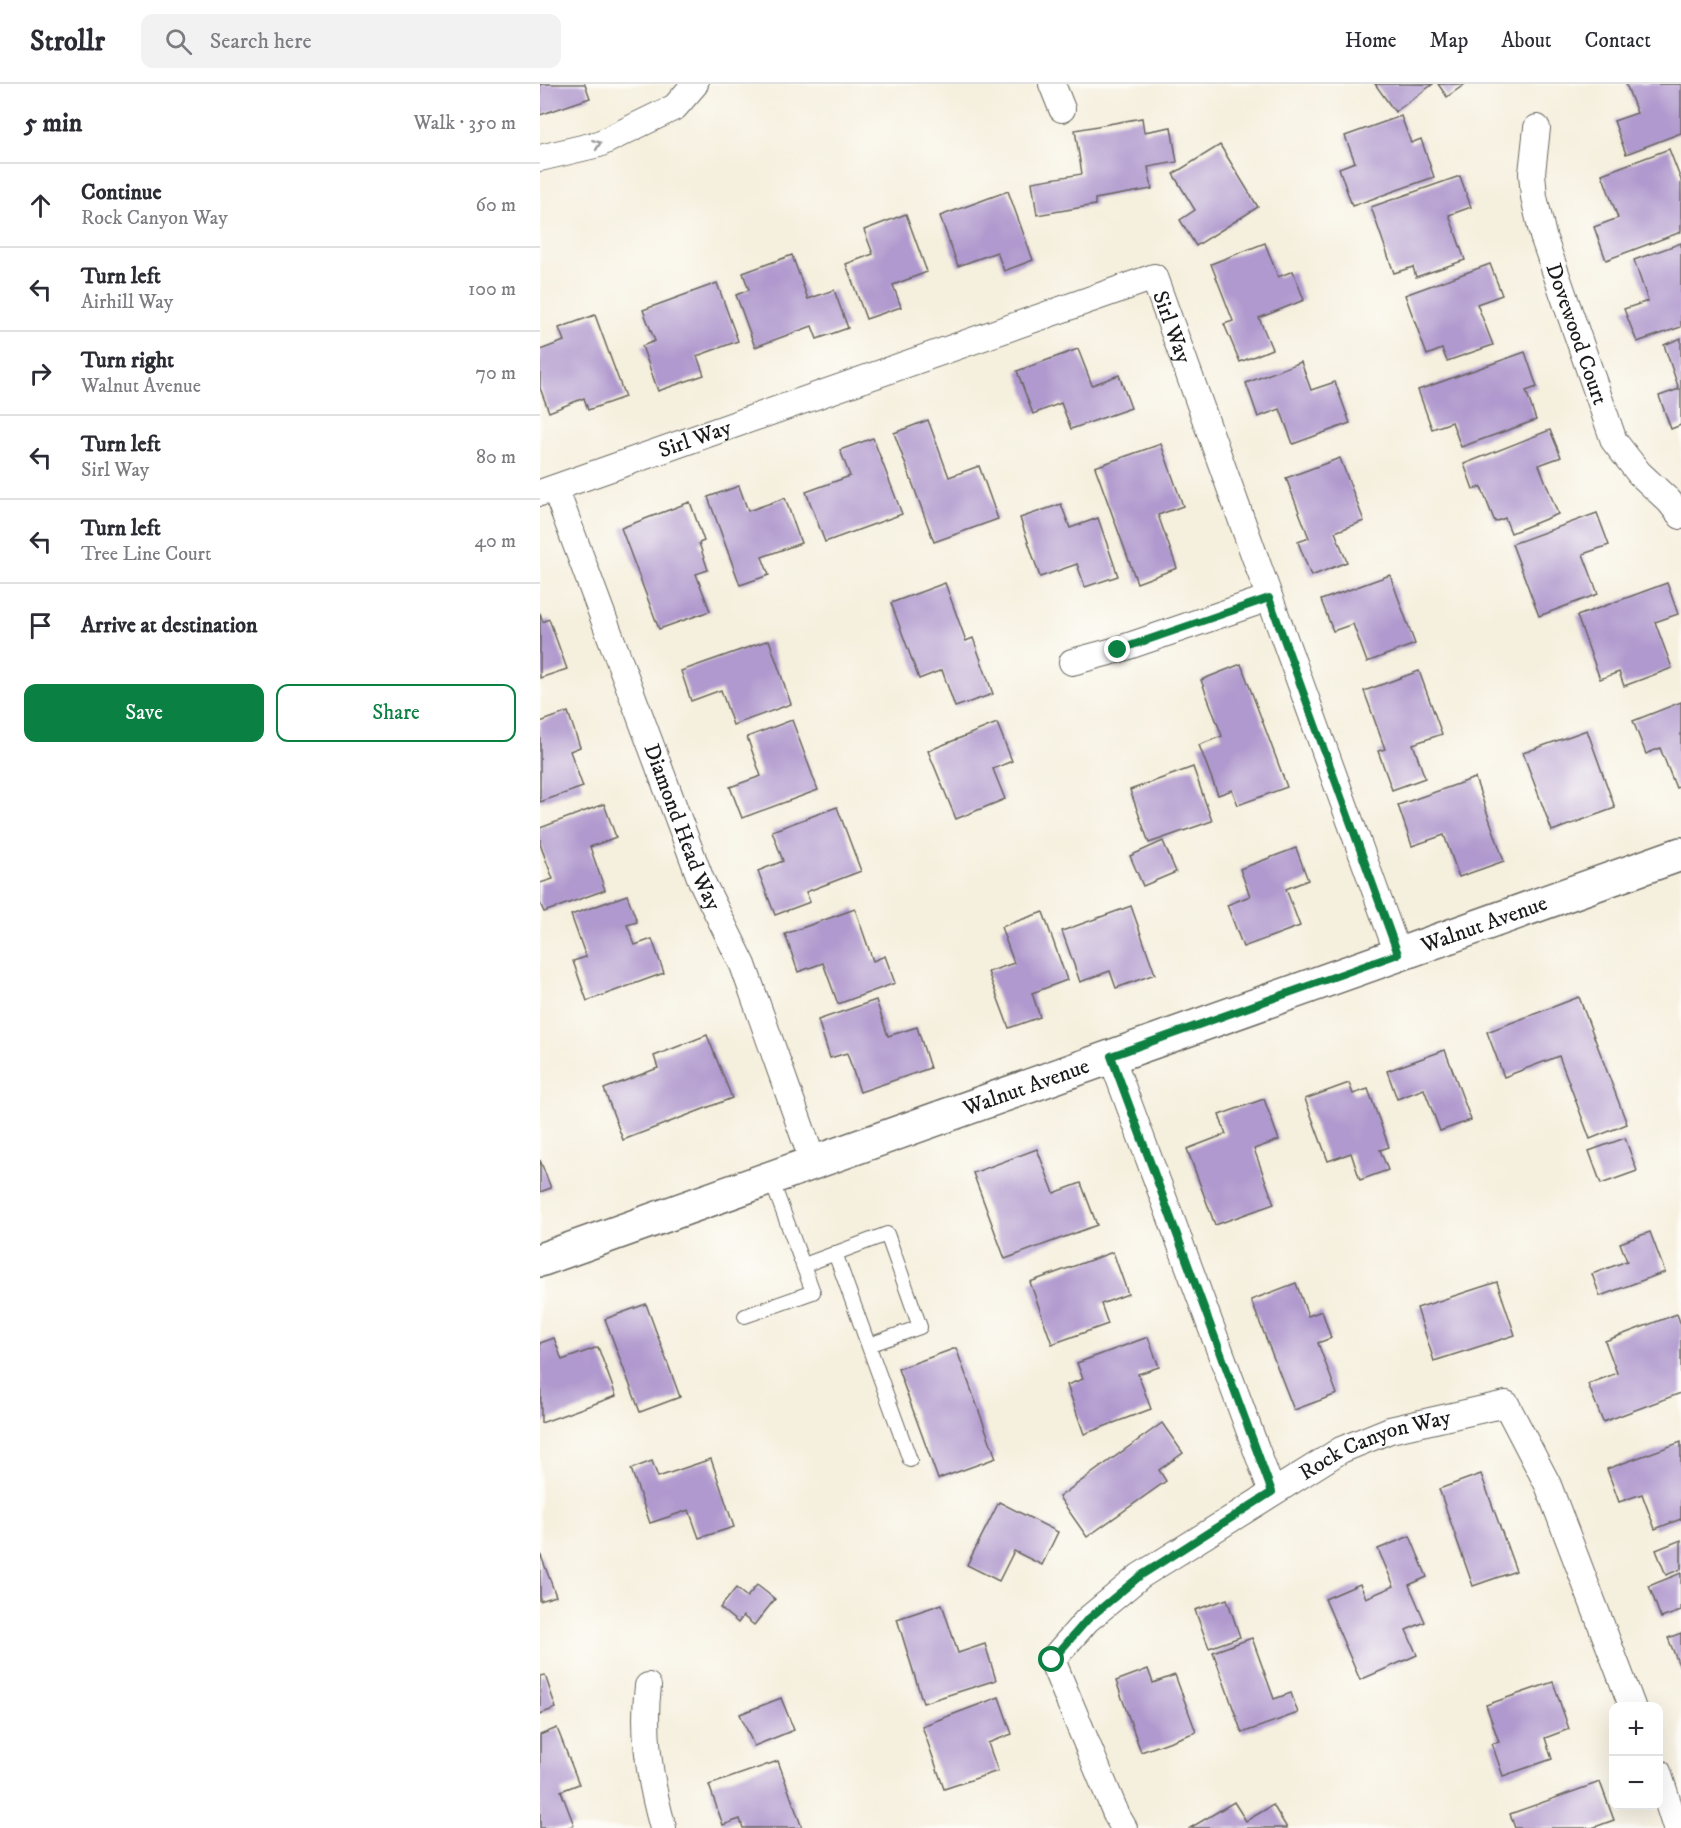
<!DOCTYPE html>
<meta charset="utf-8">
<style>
:root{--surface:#fff;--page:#f2f2f3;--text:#2b2b33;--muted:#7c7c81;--line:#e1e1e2;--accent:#0b8043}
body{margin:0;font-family:"IM FELL DW Pica",serif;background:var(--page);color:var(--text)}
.controls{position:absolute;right:18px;bottom:18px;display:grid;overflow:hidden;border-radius:12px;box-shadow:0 6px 24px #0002}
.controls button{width:54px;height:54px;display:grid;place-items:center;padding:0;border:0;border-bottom:2px solid var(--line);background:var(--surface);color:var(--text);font:30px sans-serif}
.stop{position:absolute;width:18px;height:18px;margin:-14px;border:4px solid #0b8043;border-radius:50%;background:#fff}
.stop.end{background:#0b8043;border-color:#fff;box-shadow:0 2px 6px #0008}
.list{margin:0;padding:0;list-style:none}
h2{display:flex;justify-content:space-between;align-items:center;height:78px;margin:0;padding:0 24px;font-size:26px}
h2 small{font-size:20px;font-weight:400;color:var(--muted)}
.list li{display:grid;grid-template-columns:39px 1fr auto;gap:18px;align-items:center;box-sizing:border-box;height:84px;padding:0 24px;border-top:2px solid var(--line)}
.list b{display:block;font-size:22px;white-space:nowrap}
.list p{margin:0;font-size:20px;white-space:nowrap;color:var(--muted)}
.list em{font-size:20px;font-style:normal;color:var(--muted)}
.actions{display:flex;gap:12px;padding:18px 24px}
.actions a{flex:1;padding:14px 0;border:2px solid var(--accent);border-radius:12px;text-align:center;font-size:21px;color:var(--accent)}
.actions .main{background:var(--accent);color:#fff}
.icon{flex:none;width:33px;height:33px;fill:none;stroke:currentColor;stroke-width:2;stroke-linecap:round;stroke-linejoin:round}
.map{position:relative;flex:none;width:1141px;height:1744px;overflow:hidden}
header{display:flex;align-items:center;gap:36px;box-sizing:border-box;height:84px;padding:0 30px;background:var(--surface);border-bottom:2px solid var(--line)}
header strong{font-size:28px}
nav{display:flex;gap:33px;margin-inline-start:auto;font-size:21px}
.search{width:420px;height:54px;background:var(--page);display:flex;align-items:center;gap:15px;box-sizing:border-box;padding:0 21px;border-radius:12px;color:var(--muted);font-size:22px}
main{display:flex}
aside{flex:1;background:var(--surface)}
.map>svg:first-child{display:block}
.building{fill:#b099ce}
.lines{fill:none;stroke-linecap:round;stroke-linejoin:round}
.lane-casing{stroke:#686660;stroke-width:16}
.street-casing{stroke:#686660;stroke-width:28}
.secondary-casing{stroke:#686660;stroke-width:36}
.lane{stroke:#fff;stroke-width:14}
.street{stroke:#fff;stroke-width:26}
.secondary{stroke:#fff;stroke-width:33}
.oneway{stroke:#999}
.route{stroke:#0b8043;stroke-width:8}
.labels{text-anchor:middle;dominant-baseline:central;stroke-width:4.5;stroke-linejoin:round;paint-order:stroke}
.street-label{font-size:22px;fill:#1c1c1c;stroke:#fdfcf7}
</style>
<header>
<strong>Strollr</strong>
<div class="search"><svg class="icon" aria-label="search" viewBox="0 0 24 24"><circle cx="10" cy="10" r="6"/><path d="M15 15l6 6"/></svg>Search here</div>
<nav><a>Home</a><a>Map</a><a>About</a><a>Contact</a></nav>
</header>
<main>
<aside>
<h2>5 min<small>Walk · 350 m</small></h2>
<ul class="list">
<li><svg class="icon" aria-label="ahead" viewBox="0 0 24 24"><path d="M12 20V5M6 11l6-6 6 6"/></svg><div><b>Continue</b><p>Rock Canyon Way</p></div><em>60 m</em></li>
<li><svg class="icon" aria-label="left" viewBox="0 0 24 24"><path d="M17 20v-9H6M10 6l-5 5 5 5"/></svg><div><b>Turn left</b><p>Airhill Way</p></div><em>100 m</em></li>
<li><svg class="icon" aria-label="right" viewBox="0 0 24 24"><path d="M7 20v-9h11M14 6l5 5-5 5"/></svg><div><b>Turn right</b><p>Walnut Avenue</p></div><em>70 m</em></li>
<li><svg class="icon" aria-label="left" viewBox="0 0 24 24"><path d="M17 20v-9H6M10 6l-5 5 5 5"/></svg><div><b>Turn left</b><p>Sirl Way</p></div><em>80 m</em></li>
<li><svg class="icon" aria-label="left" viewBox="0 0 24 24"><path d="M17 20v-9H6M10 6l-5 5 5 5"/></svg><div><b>Turn left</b><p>Tree Line Court</p></div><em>40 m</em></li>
<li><svg class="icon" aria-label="arrive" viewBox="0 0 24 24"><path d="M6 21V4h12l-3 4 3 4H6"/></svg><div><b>Arrive at destination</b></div></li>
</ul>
<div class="actions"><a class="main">Save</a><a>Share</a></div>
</aside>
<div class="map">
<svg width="1141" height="1744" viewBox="0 0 1141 1744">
<rect width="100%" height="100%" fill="#fdfcf7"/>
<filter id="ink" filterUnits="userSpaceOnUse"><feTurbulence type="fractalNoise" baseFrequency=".0167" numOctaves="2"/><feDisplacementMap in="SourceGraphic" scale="12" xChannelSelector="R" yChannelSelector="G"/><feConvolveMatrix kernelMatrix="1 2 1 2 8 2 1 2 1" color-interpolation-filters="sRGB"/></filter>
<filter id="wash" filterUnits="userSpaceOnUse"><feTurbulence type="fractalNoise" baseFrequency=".008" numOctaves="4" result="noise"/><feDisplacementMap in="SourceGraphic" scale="24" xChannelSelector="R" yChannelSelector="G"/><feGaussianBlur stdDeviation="1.35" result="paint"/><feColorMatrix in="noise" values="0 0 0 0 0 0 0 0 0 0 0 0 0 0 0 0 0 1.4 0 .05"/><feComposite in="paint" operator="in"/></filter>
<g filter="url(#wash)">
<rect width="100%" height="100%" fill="#f5efdd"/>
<g id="blocks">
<g class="building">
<polygon points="0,0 45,0 50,14 0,31"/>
<polygon points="835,0 893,0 855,28"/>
<polygon points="898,0 925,0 907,13"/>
<polygon points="1086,0 1141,0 1141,49 1086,70 1074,37 1097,29"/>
<polygon points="861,32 871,59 881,55 894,93 812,122 799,84 815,78 805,52"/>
<polygon points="602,34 604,48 631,43 637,78 608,83 612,105 555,115 555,121 497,131 492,98 542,90 535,46"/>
<polygon points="680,61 718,123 656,162 640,136 655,126 633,90"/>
<polygon points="1129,65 1141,96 1141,148 1066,176 1054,143 1078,134 1062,90"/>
<polygon points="920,92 931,123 909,131 925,176 876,193 873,183 854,189 831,123"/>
<polygon points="468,107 493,176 464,187 457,168 418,182 400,132"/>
<polygon points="366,130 387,188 353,201 361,223 326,235 306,180 333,170 324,146"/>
<polygon points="725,159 738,193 753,187 764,216 719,234 732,265 700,278 684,240 693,237 671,180"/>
<polygon points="1141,159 1141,243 1097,258 1084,225 1108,217 1094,176"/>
<polygon points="252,171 268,215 294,206 308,244 277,255 272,242 215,263 196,211 209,206 203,189"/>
<polygon points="950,180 962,211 937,220 953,261 907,277 902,265 887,271 865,211"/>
<polygon points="177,199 198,257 157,272 164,291 118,307 102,262 115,257 103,226"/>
<polygon points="55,231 85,313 48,326 44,314 9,328 0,304 0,266 24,257 19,244"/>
<polygon points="1141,254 1141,341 1131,345 1119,312 1139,305 1124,261"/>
<polygon points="538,265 552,301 579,291 591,324 531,345 521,319 493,330 477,287"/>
<polygon points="985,268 997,303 986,307 996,336 921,363 912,338 892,345 878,306"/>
<polygon points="761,278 771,306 795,298 810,339 753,360 740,325 718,333 706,299"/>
<polygon points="388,336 409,393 439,382 458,435 394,458 354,349"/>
<polygon points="1010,346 1021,373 999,381 1018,430 971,449 965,434 955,438 941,403 933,405 924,380"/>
<polygon points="333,354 362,430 285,458 266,408 310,392 300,366"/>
<polygon points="621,360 643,422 618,431 637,484 597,499 555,383"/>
<polygon points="800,374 824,437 795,448 807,478 771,492 758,458 769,454 746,394"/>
<polygon points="199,402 208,427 245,414 261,459 222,473 229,491 200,501 168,413"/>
<polygon points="150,418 164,457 159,459 168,486 156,490 170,527 119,545 81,444"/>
<polygon points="521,420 530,444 558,434 578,492 545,503 537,480 500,493 480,434"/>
<polygon points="1057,429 1069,461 1043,470 1058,510 999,532 972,460"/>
<polygon points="850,491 875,560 827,578 813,540 793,547 781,516"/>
<polygon points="405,499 426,557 433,554 453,610 415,623 402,586 379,595 351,519"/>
<polygon points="1127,499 1138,530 1115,538 1132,584 1084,602 1079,588 1060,595 1037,532"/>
<polygon points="0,529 3,538 9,535 27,585 0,594"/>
<polygon points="229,556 251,620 193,641 181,606 151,617 141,587"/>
<polygon points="701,580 747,703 698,721 692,706 678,711 659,661 682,652 661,596"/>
<polygon points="879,587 902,650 873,660 885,694 852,706 838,667 845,665 824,607"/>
<polygon points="1141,618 1141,702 1136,704 1120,664 1106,670 1093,637"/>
<polygon points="28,628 40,663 30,667 43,703 0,718 0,638"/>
<polygon points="252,636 278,706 202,734 190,703 221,692 207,653"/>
<polygon points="457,639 472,677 453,685 465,715 416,735 388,667"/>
<polygon points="1047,646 1075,724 1012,747 983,669"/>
<polygon points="653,683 672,737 609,759 590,706"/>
<polygon points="935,694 964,777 919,793 904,751 872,762 858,721"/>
<polygon points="64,720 76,753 50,763 65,806 4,828 0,819 0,799 13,795 0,760 0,744"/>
<polygon points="297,723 321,787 266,808 270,818 235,831 218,787 243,777 232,747"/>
<polygon points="623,757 636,788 603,802 590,772"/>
<polygon points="756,764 768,796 746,805 760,842 703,863 687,821 710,812 700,785"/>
<polygon points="87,811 97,838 87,841 95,861 112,855 124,889 47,917 33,877 46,873 31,831"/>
<polygon points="591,822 615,890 576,904 570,887 540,898 522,847"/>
<polygon points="315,825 333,877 345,872 355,899 298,920 283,879 258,888 245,850"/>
<polygon points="503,828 527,896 492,909 500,933 469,944 448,888 474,879 461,843"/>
<polygon points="1039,913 1087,1040 1050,1055 1019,972 964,993 947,948"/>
<polygon points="336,916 348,952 377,943 390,984 320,1008 307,969 290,974 278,936"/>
<polygon points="167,951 192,1014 83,1056 64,1005 118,984 114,972"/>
<polygon points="905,966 931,1036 900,1047 884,1005 857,1015 847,987"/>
<polygon points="809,999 813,1010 828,1005 849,1063 840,1066 848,1086 820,1096 811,1069 788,1077 765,1015"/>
<polygon points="724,1015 739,1056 714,1065 734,1120 675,1141 647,1065 686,1050 679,1031"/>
<polygon points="1085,1054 1097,1087 1061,1100 1049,1067"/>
<polygon points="497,1065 514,1109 541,1099 557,1141 465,1175 433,1089"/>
<polygon points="0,1076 11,1104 0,1108"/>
<polygon points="1110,1148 1125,1188 1060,1212 1052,1190 1087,1177 1080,1159"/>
<polygon points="573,1168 588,1210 561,1220 568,1240 512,1260 490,1198"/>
<polygon points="957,1198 975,1251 894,1277 877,1224"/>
<polygon points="756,1199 768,1232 782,1227 791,1254 778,1259 797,1310 754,1326 711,1216"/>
<polygon points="106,1220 140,1313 100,1328 65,1235"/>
<polygon points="1137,1230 1141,1241 1141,1309 1063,1338 1048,1300 1077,1289 1065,1257"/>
<polygon points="608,1253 619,1283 598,1290 611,1325 544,1350 527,1301 543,1295 537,1279"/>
<polygon points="14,1254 22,1276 58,1263 76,1312 1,1339 0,1259"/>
<polygon points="416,1264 456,1374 398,1395 358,1285"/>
<polygon points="622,1339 643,1369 619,1386 626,1397 547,1453 519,1413"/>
<polygon points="1141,1358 1141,1435 1115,1445 1102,1410 1079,1418 1067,1385"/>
<polygon points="171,1375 194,1443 159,1454 149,1426 110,1439 91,1385 112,1377 118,1393"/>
<polygon points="941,1390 976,1487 933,1502 899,1405"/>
<polygon points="459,1418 518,1448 502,1481 474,1467 459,1497 427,1481"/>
<polygon points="870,1452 887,1493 869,1501 885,1538 866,1546 877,1571 820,1596 785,1515 820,1500 826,1514 854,1502 838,1465"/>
<polygon points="1141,1456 1141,1485 1126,1491 1116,1466"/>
<polygon points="0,1469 16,1512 0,1517"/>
<polygon points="1141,1489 1141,1527 1121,1534 1109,1502"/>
<polygon points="217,1501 235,1515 214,1541 203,1532 198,1539 180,1524 196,1504 207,1513"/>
<polygon points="687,1515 700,1553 669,1564 655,1526"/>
<polygon points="402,1520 418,1569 445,1560 456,1596 383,1619 357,1535"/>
<polygon points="1141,1549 1141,1586 1128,1554"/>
<polygon points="712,1554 734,1615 751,1609 758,1629 702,1649 673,1568"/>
<polygon points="608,1585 613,1599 635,1591 656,1648 601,1668 576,1597"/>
<polygon points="5,1591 16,1624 0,1630 0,1592"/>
<polygon points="1013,1598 1029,1645 1005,1654 1012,1675 963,1692 952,1660 959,1658 946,1621"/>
<polygon points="459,1613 472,1650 448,1659 458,1687 404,1705 382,1642"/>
<polygon points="241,1614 254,1646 214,1662 200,1630"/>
<polygon points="17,1644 39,1700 21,1707 34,1741 26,1744 0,1744 0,1651"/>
<polygon points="238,1677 262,1744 203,1744 200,1735 183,1741 169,1701"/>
<polygon points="1060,1698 1074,1736 1052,1744 975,1744 970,1730"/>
<polygon points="694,1718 706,1737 733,1721 747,1744 650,1744"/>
</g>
</g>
</g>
<g filter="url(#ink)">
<use href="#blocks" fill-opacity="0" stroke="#686660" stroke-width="1.5"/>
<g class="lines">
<defs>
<g id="lane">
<polyline points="295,1169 370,1376"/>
<polyline points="264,1181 347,1150 380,1243 329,1261"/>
<polyline points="205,1232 273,1208 231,1095"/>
</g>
<g id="street">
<polyline points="512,0 522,25"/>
<path id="s1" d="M997,44L992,89L994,113L1003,152L1074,357L1099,389L1129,417L1141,432"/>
<polyline points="0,74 59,60 135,23 155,0"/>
<path id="s2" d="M15,404L161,796L203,881L273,1078"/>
<path id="s3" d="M0,409L614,193L858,870"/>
<polyline points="532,578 577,566 729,514"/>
<polyline points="571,972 732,1408"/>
<path d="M108,1602C102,1649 110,1698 123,1744"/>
<polyline points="1118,1688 1136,1744"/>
<path id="s4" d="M584,1744L577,1732L512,1576L547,1536L600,1492L801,1366L850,1346L966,1320L1008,1401L1092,1622"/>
</g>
<g id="secondary">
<path id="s5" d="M0,1176L1141,770"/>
</g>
</defs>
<use href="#lane" class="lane-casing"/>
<use href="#street" class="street-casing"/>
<use href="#secondary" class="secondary-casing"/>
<use href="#lane" class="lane"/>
<use href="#street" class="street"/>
<use href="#secondary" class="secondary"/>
</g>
<defs><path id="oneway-chevron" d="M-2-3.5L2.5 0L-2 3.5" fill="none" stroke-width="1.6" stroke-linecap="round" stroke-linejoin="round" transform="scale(1.5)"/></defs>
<use class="oneway" href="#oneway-chevron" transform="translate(57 60) rotate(-20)"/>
</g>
<g class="lines" filter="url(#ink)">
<polyline class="route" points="512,1576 547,1536 600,1492 732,1408 571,972 858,870 729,514 578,566"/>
</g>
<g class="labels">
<g class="street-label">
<text stroke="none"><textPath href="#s3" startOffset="704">Sirl Way</textPath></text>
<text stroke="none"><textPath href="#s1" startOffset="213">Dovewood Court</textPath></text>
<text stroke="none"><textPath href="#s3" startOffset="164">Sirl Way</textPath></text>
<text stroke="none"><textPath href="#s2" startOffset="362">Diamond Head Way</textPath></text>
<text stroke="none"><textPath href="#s5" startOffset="1002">Walnut Avenue</textPath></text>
<text stroke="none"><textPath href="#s5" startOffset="516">Walnut Avenue</textPath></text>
<text stroke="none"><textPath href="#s4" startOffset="576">Rock Canyon Way</textPath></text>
</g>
</g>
</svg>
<div class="controls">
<button>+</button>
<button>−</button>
</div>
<div class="stop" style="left:512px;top:1576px"></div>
<div class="stop end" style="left:578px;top:566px"></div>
</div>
</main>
